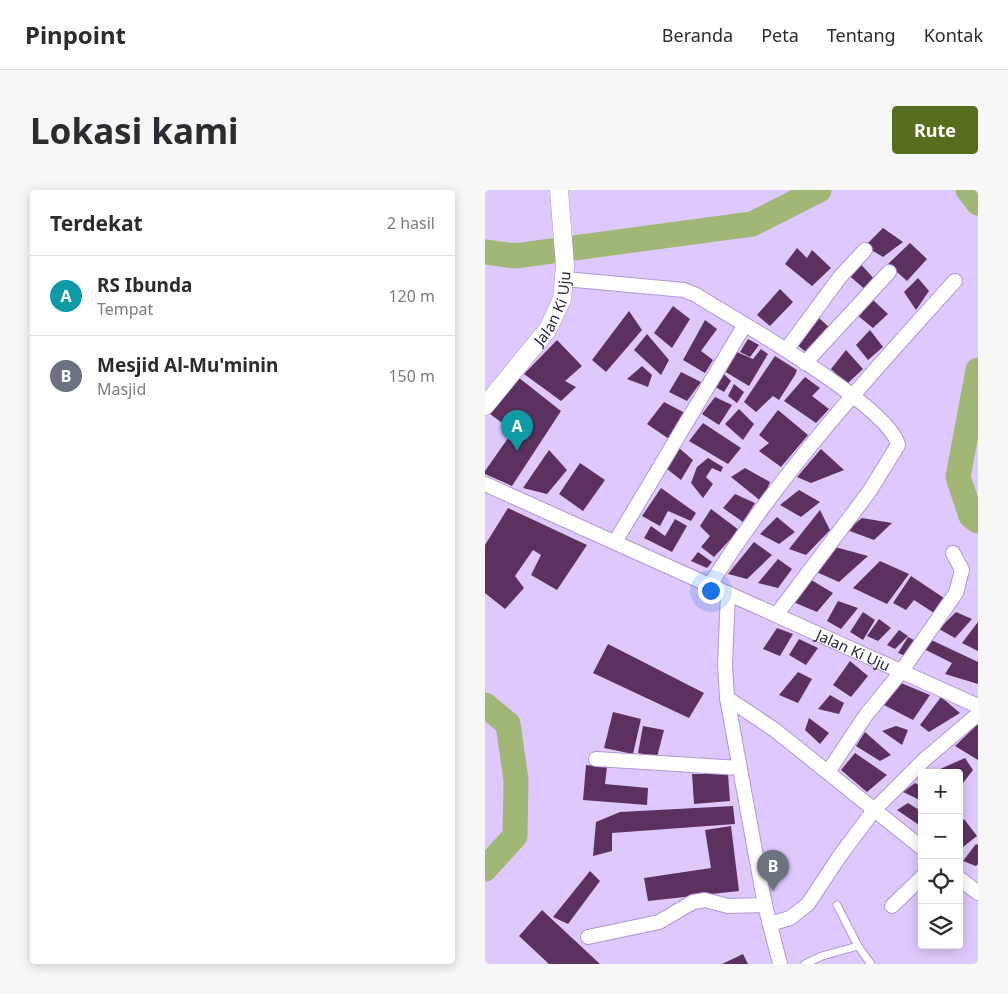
<!DOCTYPE html>
<html lang="id">
<meta charset="utf-8">
<style>
:root{--surface:#fff;--page:#f7f7f7;--text:#2b2b33;--muted:#7c7c81;--line:#e1e1e2;--accent:#576e1f}
body{margin:0;font-family:"Noto Sans",sans-serif;background:var(--page);color:var(--text)}
.controls{position:absolute;right:15px;bottom:15px;display:grid;overflow:hidden;border-radius:5px;box-shadow:0 2px 12px #0003}
.controls button{width:45px;height:45px;display:grid;place-items:center;padding:0;border:0;border-bottom:1px solid var(--line);background:var(--surface);color:var(--text);font:25px sans-serif}
.you{position:absolute;left:225px;top:400px;width:18px;height:18px;margin:-12px;border:4px solid #fff;border-radius:50%;background:#1a73e8;box-shadow:0 0 0 8px #1a73e833}
.badge{display:grid;place-items:center;width:32px;height:32px;border-radius:50%;background:var(--accent);color:#fff;font-size:16px;font-weight:700}
.pin{position:absolute;translate:-50% -41px;filter:drop-shadow(0 1px 2px #0008)}
.pin::after{content:'';position:absolute;top:26px;width:18px;height:15px;background:inherit;clip-path:polygon(0 0,100% 0,50% 100%)}
.list{margin:0;padding:0;list-style:none}
h2{display:flex;justify-content:space-between;align-items:center;height:65px;margin:0;padding:0 20px;font-size:21px}
h2 small{font-size:16px;font-weight:400;color:var(--muted)}
.list li{display:grid;grid-template-columns:32px 1fr auto;gap:15px;align-items:center;box-sizing:border-box;height:80px;padding:0 20px;border-top:1px solid var(--line)}
.list b{display:block;font-size:19px;white-space:nowrap}
.list p{margin:0;font-size:16px;white-space:nowrap;color:var(--muted)}
.list em{font-size:16px;font-style:normal;color:var(--muted)}
.icon{flex:none;width:28px;height:28px;fill:none;stroke:currentColor;stroke-width:2;stroke-linecap:round;stroke-linejoin:round}
.map{position:relative;flex:none;width:493px;height:774px;overflow:hidden;border-radius:5px}
header{display:flex;align-items:center;gap:30px;box-sizing:border-box;height:70px;padding:0 25px;background:var(--surface);border-bottom:1px solid var(--line)}
header strong{font-size:24px}
nav{display:flex;gap:28px;margin-inline-start:auto;font-size:18px}
.intro{display:flex;align-items:center;justify-content:space-between;box-sizing:border-box;height:120px;padding:0 30px}
h1{margin:0;font-size:35px}
.button{padding:12px 22px;border-radius:5px;background:var(--accent);color:#fff;font-size:18px;font-weight:700}
main{display:flex;gap:30px;padding:0 30px}
aside{flex:1;background:var(--surface);border-radius:5px;box-shadow:0 2px 12px #0003}
.map>svg:first-child{display:block}
.lines{fill:none;stroke-linecap:round;stroke-linejoin:round}
.river{stroke:#a0b776;stroke-width:25}
.building{fill:#5c315f}
.service-casing{stroke:#b296d6;stroke-width:9}
.minor-casing{stroke:#b296d6;stroke-width:16}
.tertiary-casing{stroke:#b296d6;stroke-width:19}
.service{stroke:#fff;stroke-width:7}
.minor{stroke:#fff;stroke-width:14}
.tertiary{stroke:#fff;stroke-width:18}
.labels{text-anchor:middle;dominant-baseline:central;stroke-width:5;stroke-linejoin:round;paint-order:stroke}
.street-label{font-size:15px;fill:#2f233d;stroke:#e7dbf6}
</style>
<header>
<strong>Pinpoint</strong>
<nav><a>Beranda</a><a>Peta</a><a>Tentang</a><a>Kontak</a></nav>
</header>
<div class="intro"><h1>Lokasi kami</h1><a class="button">Rute</a></div>
<main>
<aside>
<h2>Terdekat<small>2 hasil</small></h2>
<ul class="list">
<li><span class="badge" style="background:#0f9aa8">A</span><div><b>RS Ibunda</b><p>Tempat</p></div><em>120 m</em></li>
<li><span class="badge" style="background:#6b7280">B</span><div><b>Mesjid Al-Mu'minin</b><p>Masjid</p></div><em>150 m</em></li>
</ul>
</aside>
<div class="map">
<svg width="493" height="774" viewBox="0 0 493 774">
<rect width="100%" height="100%" fill="#dfc8fd"/>
<g class="lines">
<g class="river">
<polyline points="483,0 493,13"/>
<polyline points="0,62 30,66 267,34 334,0"/>
<polyline points="493,180 473,287 486,326 493,331"/>
<polyline points="0,515 23,534 31,590 30,646 0,679"/>
</g>
</g>
<g class="building">
<polygon points="398,38 418,52 398,67 380,56"/>
<polygon points="425,53 442,69 422,91 403,74"/>
<polygon points="312,58 322,68 327,60 346,78 327,96 300,74"/>
<polygon points="372,70 392,92 383,102 360,82"/>
<polygon points="433,88 444,101 431,120 419,102"/>
<polygon points="295,99 308,112 285,136 272,125"/>
<polygon points="387,109 403,124 388,138 372,125"/>
<polygon points="188,116 205,129 187,158 169,143"/>
<polygon points="144,121 157,140 121,182 107,170"/>
<polygon points="334,128 345,138 325,165 312,155"/>
<polygon points="220,130 232,139 216,161 228,170 220,183 198,170"/>
<polygon points="385,140 398,157 383,170 371,155"/>
<polygon points="162,144 184,170 176,185 149,160"/>
<polygon points="263,149 274,155 265,167 255,162"/>
<polygon points="72,150 97,176 80,191 91,197 76,211 39,184"/>
<polygon points="276,159 283,164 264,196 239,181 252,162 268,169"/>
<polygon points="361,160 378,179 362,194 346,179"/>
<polygon points="290,166 312,180 310,185 294,210 288,206 271,222 259,212"/>
<polygon points="157,176 167,185 163,197 142,189"/>
<polygon points="236,181 246,191 239,202 227,195"/>
<polygon points="196,182 216,192 202,211 184,202"/>
<polygon points="33,187 76,221 27,296 0,284 0,281 28,241 1,221"/>
<polygon points="320,187 335,198 327,206 344,219 331,233 299,211"/>
<polygon points="249,194 259,202 252,213 243,206"/>
<polygon points="230,207 247,215 234,235 217,224"/>
<polygon points="179,212 200,223 184,249 162,234"/>
<polygon points="254,219 269,234 258,250 240,234"/>
<polygon points="293,220 323,245 296,277 274,261 284,253 274,245"/>
<polygon points="218,233 256,258 243,274 204,251"/>
<polygon points="194,258 208,270 196,290 182,279"/>
<polygon points="336,259 359,280 326,293 312,287"/>
<polygon points="64,260 82,280 62,304 38,298"/>
<polygon points="223,268 238,277 236,282 227,278 221,287 228,294 218,308 206,293 212,277"/>
<polygon points="95,273 120,290 98,321 74,304"/>
<polygon points="260,278 285,292 277,312 246,287"/>
<polygon points="176,298 211,323 206,331 183,321 175,336 157,326"/>
<polygon points="314,300 335,312 316,327 295,315"/>
<polygon points="250,304 270,313 258,332 238,318"/>
<polygon points="23,318 102,355 72,400 46,385 56,365 48,360 30,386 39,398 20,419 0,403 0,355"/>
<polygon points="226,319 254,340 229,367 216,357 225,346 215,336"/>
<polygon points="335,320 345,340 321,365 304,359"/>
<polygon points="292,327 310,342 294,354 275,344"/>
<polygon points="377,328 407,333 389,350 362,340"/>
<polygon points="190,329 202,336 187,362 159,348 166,336 180,346"/>
<polygon points="269,352 287,365 262,389 243,384"/>
<polygon points="350,357 383,366 354,392 327,380"/>
<polygon points="213,362 227,372 222,378 206,371"/>
<polygon points="293,369 307,379 293,398 273,393"/>
<polygon points="395,371 424,384 402,414 368,398"/>
<polygon points="426,386 462,410 449,423 429,410 421,420 408,413"/>
<polygon points="323,388 348,403 332,422 306,411"/>
<polygon points="353,411 373,418 356,439 342,431"/>
<polygon points="378,422 390,430 378,450 365,442"/>
<polygon points="471,422 487,429 470,448 454,439"/>
<polygon points="394,429 406,438 393,451 382,446"/>
<polygon points="493,432 493,461 477,453"/>
<polygon points="292,438 308,444 295,466 278,459"/>
<polygon points="414,440 423,446 410,459 402,455"/>
<polygon points="423,447 431,451 423,467 413,463"/>
<polygon points="440,447 493,472 493,494 460,484 467,473 435,457"/>
<polygon points="314,449 333,458 321,475 304,465"/>
<polygon points="123,454 219,503 204,528 108,483"/>
<polygon points="365,471 383,486 366,507 348,495"/>
<polygon points="313,482 327,489 313,513 294,505"/>
<polygon points="416,493 445,505 428,530 397,514"/>
<polygon points="345,505 359,513 354,524 333,519"/>
<polygon points="456,507 475,523 444,542 435,535"/>
<polygon points="128,522 156,529 148,564 119,558"/>
<polygon points="324,528 344,543 335,554 320,540"/>
<polygon points="493,534 493,570 470,556"/>
<polygon points="158,536 179,540 172,567 153,563"/>
<polygon points="411,536 423,540 417,555 397,541"/>
<polygon points="380,542 406,565 395,571 371,556"/>
<polygon points="370,563 402,585 382,602 356,580"/>
<polygon points="480,568 488,580 474,598 474,583 446,583"/>
<polygon points="101,575 122,577 120,594 163,598 162,615 98,610"/>
<polygon points="207,584 243,584 245,611 209,614"/>
<polygon points="430,593 437,597 437,611 418,602"/>
<polygon points="423,613 437,622 437,637 412,620"/>
<polygon points="248,616 250,634 127,643 127,661 108,666 111,632 135,622"/>
<polygon points="479,629 492,646 474,660 474,634"/>
<polygon points="246,636 254,701 163,711 159,688 226,678 220,640"/>
<polygon points="491,654 493,655 493,674 491,676 478,671"/>
<polygon points="105,681 115,691 83,734 68,727"/>
<polygon points="57,720 115,774 64,774 34,746"/>
<polygon points="258,764 263,774 237,774"/>
</g>
<g class="lines">
<defs>
<g id="service">
<polyline points="352,715 373,756"/>
<polyline points="320,774 337,766 373,756 386,774"/>
</g>
<g id="minor">
<path d="M80,89L199,100L211,105C249,129 405,216 413,255L384,302L292,424"/>
<polyline points="301,160 355,87 380,60"/>
<polyline points="320,173 404,82"/>
<path id="s1" d="M0,294L493,516"/>
<polyline points="130,352 259,136"/>
<path d="M225,395C294,284 383,187 470,91"/>
<polyline points="243,403 240,474 242,508 280,715 295,774"/>
<polyline points="242,508 290,540 437,658"/>
<polyline points="111,569 255,578"/>
<polyline points="343,582 381,525 416,482 471,403 477,380 468,363"/>
<polyline points="474,688 493,703"/>
<polyline points="407,716 437,687"/>
<polyline points="285,734 305,728 323,714 354,667 389,620 439,570 493,524"/>
<polyline points="103,747 174,732 208,712 220,710 243,716 280,715"/>
</g>
<g id="tertiary">
<path id="s2" d="M0,216L63,139L77,109L80,76L74,0"/>
</g>
</defs>
<use href="#service" class="service-casing"/>
<use href="#minor" class="minor-casing"/>
<use href="#tertiary" class="tertiary-casing"/>
<use href="#service" class="service"/>
<use href="#minor" class="minor"/>
<use href="#tertiary" class="tertiary"/>
</g>
<g class="labels">
<g class="street-label">
<text stroke="none"><textPath href="#s2" startOffset="121">Jalan Ki Uju</textPath></text>
<text stroke="none"><textPath href="#s1" startOffset="404">Jalan Ki Uju</textPath></text>
</g>
</g>
</svg>
<div class="controls">
<button>+</button>
<button>−</button>
<button><svg class="icon" aria-label="locate" viewBox="0 0 24 24"><circle cx="12" cy="12" r="6"/><path d="M12 2v4M12 18v4M2 12h4M18 12h4"/></svg></button>
<button><svg class="icon" aria-label="layers" viewBox="0 0 24 24"><path d="M12 4l9 5-9 5-9-5zM3 14l9 5 9-5"/></svg></button>
</div>
<div class="you"></div>
<div class="pin badge" style="left:32px;top:261px;background:#0f9aa8">A</div>
<div class="pin badge" style="left:288px;top:701px;background:#6b7280">B</div>
</div>
</main>
